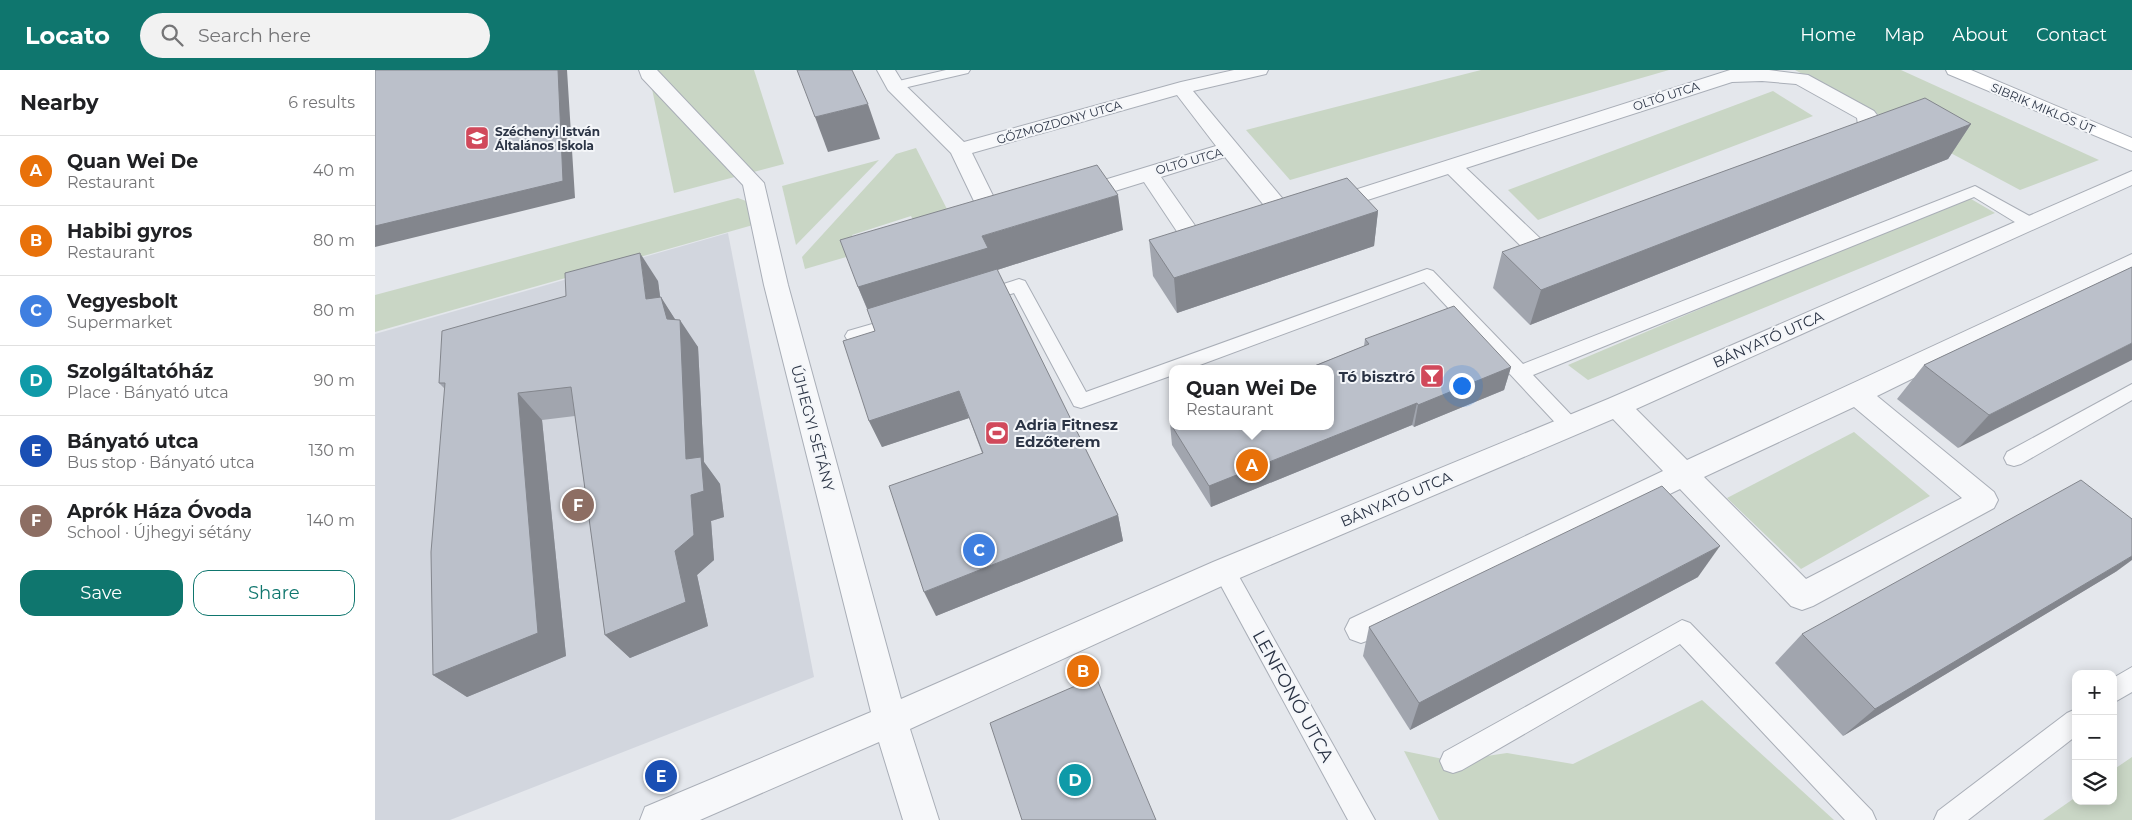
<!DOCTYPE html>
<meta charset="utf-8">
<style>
:root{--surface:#fff;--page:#f2f2f2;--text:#202124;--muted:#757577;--line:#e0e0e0;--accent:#0f766e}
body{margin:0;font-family:Montserrat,sans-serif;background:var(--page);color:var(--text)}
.controls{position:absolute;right:15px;bottom:15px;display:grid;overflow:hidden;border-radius:10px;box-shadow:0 2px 12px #0003}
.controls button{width:45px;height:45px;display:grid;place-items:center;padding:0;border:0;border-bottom:1px solid var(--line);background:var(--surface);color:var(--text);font:25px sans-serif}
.you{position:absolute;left:1086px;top:315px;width:18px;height:18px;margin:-12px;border:4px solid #fff;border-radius:50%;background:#1a73e8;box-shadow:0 0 0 8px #1a73e833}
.badge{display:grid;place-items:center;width:32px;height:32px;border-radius:50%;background:var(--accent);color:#fff;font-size:16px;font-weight:700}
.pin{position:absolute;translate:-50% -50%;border:2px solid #fff;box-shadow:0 1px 5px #0006}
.popup{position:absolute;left:794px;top:295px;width:165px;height:65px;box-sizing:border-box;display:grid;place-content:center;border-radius:10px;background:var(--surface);filter:drop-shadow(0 1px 4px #0005);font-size:16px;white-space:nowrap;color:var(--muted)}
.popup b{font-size:19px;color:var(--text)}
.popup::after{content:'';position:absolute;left:50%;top:100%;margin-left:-10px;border:10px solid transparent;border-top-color:var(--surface)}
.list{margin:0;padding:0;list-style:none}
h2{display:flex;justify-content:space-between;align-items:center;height:65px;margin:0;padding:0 20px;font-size:21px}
h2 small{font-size:16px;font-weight:400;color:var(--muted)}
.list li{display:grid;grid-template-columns:32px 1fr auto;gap:15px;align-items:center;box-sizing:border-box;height:70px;padding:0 20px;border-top:1px solid var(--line)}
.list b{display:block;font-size:19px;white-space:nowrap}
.list p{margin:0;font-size:16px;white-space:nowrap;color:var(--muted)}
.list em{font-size:16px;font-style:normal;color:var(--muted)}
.actions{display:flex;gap:10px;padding:15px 20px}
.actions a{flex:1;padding:11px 0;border:1px solid var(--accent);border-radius:15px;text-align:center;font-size:18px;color:var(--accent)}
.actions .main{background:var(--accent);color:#fff}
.icon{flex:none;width:28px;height:28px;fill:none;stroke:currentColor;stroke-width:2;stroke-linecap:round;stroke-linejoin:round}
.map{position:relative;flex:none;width:1757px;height:750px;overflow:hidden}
header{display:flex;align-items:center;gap:30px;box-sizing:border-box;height:70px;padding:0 25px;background:var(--accent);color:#fff}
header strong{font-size:24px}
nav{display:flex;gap:28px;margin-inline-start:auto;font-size:18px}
.search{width:350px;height:45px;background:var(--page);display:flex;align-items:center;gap:12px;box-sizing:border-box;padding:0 18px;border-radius:28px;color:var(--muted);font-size:19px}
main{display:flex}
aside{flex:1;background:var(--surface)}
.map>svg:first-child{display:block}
.built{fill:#d2d6de}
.green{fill:#c9d6c5}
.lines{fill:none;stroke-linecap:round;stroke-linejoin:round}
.lane-casing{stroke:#a9aeb7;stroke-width:2}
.street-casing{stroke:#a9aeb7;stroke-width:2}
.secondary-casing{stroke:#a9aeb7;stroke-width:2}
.lane{fill:#f7f8fa;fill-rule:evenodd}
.street{fill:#f7f8fa;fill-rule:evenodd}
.secondary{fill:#fff;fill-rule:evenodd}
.wall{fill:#a1a5ae}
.shaded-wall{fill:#83868d}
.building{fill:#bbc0ca;stroke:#83868d}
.labels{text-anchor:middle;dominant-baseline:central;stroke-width:4;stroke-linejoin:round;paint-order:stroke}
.far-street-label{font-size:12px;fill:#2b3445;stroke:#f4f6f9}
.far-poi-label{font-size:12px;font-weight:bold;fill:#2b3445;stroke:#f4f6f9;text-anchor:start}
.street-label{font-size:15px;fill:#2b3445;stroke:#f4f6f9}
.poi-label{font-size:15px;font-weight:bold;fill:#2b3445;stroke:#f4f6f9;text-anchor:end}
.near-street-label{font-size:18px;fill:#2b3445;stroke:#f4f6f9}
</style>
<header>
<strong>Locato</strong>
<div class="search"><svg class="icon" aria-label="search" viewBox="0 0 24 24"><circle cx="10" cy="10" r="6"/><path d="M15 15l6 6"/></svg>Search here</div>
<nav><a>Home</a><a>Map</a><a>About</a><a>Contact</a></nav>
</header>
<main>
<aside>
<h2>Nearby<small>6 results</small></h2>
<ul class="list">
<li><span class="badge" style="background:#e8710a">A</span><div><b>Quan Wei De</b><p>Restaurant</p></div><em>40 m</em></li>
<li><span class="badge" style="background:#e8710a">B</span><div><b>Habibi gyros</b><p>Restaurant</p></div><em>80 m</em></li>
<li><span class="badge" style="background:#3f7fe0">C</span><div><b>Vegyesbolt</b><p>Supermarket</p></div><em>80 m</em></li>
<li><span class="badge" style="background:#0f9aa8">D</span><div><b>Szolgáltatóház</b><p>Place · Bányató utca</p></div><em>90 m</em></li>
<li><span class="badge" style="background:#1a4fb4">E</span><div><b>Bányató utca</b><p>Bus stop · Bányató utca</p></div><em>130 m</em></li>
<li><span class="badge" style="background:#8d6e63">F</span><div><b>Aprók Háza Óvoda</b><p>School · Újhegyi sétány</p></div><em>140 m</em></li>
</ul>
<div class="actions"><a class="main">Save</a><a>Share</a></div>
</aside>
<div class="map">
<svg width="1757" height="750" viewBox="0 0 1757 750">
<rect width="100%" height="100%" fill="#e4e7ec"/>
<polygon class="built" points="353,163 439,607 75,750 0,750 0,264"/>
<g class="green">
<polygon points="273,0 379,0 409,94 299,123"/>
<polygon points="1106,0 1294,0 915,110 871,60"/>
<polygon points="1420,0 1526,0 1724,90 1645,120"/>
<polygon points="1398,21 1438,46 1163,150 1133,120"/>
<polygon points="541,78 577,149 543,160 536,146 477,165 485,183 430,199 427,187 521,84"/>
<polygon points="504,90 421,175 407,116"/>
<polygon points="1591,126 1620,143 1213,310 1193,295"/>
<polygon points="363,128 371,131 378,155 0,262 0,225"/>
<polygon points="1479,362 1555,426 1426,499 1352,428"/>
<polygon points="1327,630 1459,750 1064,750 1029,681 1078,691 1132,683 1198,694"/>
<polygon points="1757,687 1757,750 1668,750 1701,727 1701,731 1738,731 1738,700"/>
</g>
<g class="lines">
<defs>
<g id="lane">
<polygon points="571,0 595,0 593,3 520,20 513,16 515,13"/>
<polygon points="1600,116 1660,149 1662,153 1660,157 1654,158 1648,157 1599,127 1158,305 1202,351 1205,356 1202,361 1195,364 1188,361 1049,212 814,299 798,299 798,305 706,338 699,336 639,223 606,233 600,231 597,227 600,223 638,211 644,209 650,211 711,322 1052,199 1058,201 1148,294"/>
<polygon points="525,246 531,248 534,252 531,256 479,272 473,271 470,266 473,261"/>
<polygon points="1757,314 1757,330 1646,394 1639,396 1632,394 1629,388 1632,382"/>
<polygon points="849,491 857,494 1000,750 973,750 838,501 841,494"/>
<polygon points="1307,550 1315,553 1497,741 1501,750 1470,750 1305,574 1087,700 1078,703 1069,700 1065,691 1069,682"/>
<polygon points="1757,597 1757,622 1738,633 1738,608"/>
<polygon points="1701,639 1701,666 1593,750 1559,750 1563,741 1692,643"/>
</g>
<g id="street">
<path d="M264,0H282L389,113L413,215L526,629L838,492L1233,329L1757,101V115L1261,339L1312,390L1757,184V201L1502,326L1619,422L1623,430L1619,438L1438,536L1427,540L1416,536L1305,419L997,569L986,573L975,569L970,559L975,549L1288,401L1238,349L860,510L535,659L564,750H528L504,672L325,750H265L270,737L496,642L389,215L368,115L267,8ZM1479,337L1587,428L1431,509L1329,407Z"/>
<path d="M502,0H520L528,13L589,72L806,12L859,0H893L891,4L818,21L917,140L1355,0H1394L1433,5L1499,41L1502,45L1504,64C1498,73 1475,78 1465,75L1462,71L1465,67L1484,61L1482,48L1421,14L1387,11L1357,12L1091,98L1171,174L1186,170L1194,172L1197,177C1191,188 1171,192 1159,189L1073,104L912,156L904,154L850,87L786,107L828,167L839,164L847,166L850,171L847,176L823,183L815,181L769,112L701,133L693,131L690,126L693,121L841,76L802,25L597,83L626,142L631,141L639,143L642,148C636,157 622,160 612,157L609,152L576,83L513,20Z"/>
</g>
<polygon id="secondary" points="1571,0 1596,0 1757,68 1757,81 1573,4"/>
</defs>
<use href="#lane" class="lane-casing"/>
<use href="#street" class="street-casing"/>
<use href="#secondary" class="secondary-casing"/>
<use href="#lane" class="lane"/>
<use href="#street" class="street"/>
<use href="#secondary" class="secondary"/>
</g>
<g class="wall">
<polygon points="1596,54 1573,89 1155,255 1118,218 1127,182"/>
<polygon points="1003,141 999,176 802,243 778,206 774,170"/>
<polygon points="748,160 622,200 743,445 748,471 561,546 607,383 594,348 507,377 494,351 500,261 492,239 483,217"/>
<polygon points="1757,197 1583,378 1522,329 1549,295"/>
<polygon points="283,211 285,227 300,249 323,277 329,392 345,414 349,447 336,451 339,490 322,505 333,556 255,588 230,565 200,346 167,350 191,586 92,627 58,605 70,319 64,313 191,226"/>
<polygon points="990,269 1136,297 1129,320 1039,357 1037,355 836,437 797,375 795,353 989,276"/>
<polygon points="1742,501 1468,666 1400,593 1427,564"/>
<polygon points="1323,507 1035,660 988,586 994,557"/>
</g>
<g class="shaded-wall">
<polygon points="183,0 192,0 200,128 0,177 0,156"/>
<polygon points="493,34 505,69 453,82 440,47"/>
<polygon points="1596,54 1573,89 1155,255 1166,220"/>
<polygon points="743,125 748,160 619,201 498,252 483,217 607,166"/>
<polygon points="1003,141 999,176 802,243 799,208"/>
<polygon points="265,183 283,211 289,256 271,229"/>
<polygon points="286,227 303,254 305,250 323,277 329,392 345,414 349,447 336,451 339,490 322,505 333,556 255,588 230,565 300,481 311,389"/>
<polygon points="1757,273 1757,290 1583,378 1614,345"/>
<polygon points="1136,297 1129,320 1039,357 1043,335"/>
<polygon points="584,321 594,348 507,377 494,351"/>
<polygon points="143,323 167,350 191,586 92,627 58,605"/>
<polygon points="1042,333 1037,355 836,437 834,416"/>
<polygon points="743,445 748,471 561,546 549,522"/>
<polygon points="1345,476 1323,507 1035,660 1044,633"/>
<polygon points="1757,486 1757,490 1742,501 1468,666 1500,639"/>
</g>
<g class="building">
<polygon points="0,0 183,0 188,111 0,156"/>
<polygon points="422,0 477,0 493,34 440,47"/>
<polygon points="1550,28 1596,54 1166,220 1127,182"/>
<polygon points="722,95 743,125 607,166 613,178 483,217 465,170"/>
<polygon points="972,108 1003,141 799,208 774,170"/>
<polygon points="265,183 271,229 286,227 292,249 305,250 311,389 326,387 329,421 316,425 319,465 300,481 311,532 230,565 196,317 143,323 163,563 58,605 56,482 70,313 64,313 67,261 191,226 190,203"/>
<polygon points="1757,197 1757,273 1614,345 1549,295"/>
<polygon points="622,199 743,445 549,522 514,416 608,383 584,321 494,351 468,271 500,261 492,239"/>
<polygon points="1079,236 1136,297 1043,335 1042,333 834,416 795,353 798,352 798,356 956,356 956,299 932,299 994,274 990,269"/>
<polygon points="1706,410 1757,449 1757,486 1500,639 1427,564"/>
<polygon points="1287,416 1345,476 1044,633 994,557"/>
<polygon points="721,607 781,750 647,750 615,653"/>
</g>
<defs>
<symbol id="school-square" viewBox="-11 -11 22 22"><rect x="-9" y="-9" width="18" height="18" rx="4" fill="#d1495b" stroke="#f4f6f9"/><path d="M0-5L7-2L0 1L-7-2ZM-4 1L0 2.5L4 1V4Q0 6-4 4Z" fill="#fff"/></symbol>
<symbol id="bar-square" viewBox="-11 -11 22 22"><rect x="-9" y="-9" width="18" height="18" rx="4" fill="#d1495b" stroke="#f4f6f9"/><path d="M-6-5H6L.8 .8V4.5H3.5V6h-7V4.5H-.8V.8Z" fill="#fff"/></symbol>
<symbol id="stadium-square" viewBox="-11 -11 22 22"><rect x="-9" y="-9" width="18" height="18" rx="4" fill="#d1495b" stroke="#f4f6f9"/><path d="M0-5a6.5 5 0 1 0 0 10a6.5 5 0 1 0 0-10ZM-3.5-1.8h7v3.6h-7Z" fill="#fff"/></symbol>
</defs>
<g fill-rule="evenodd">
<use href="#school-square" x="88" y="54" width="28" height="28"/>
<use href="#bar-square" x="1043" y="292" width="28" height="28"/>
<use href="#stadium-square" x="608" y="349" width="28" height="28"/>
</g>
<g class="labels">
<g class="far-street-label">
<text transform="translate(1291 26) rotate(-18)">OLTÓ UTCA</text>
<text transform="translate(1668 38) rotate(23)">SIBRIK MIKLÓS ÚT</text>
<text transform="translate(684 52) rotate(-16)">GŐZMOZDONY UTCA</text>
<text transform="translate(814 91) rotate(-16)">OLTÓ UTCA</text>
</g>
<g class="far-poi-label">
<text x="120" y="61">Széchenyi István<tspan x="120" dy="14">Általános Iskola</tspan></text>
</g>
<g class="street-label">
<text transform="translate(1393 269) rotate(-24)">BÁNYATÓ UTCA</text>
<text transform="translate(438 358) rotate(75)">ÚJHEGYI SÉTÁNY</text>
<text transform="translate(1021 429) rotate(-23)">BÁNYATÓ UTCA</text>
</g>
<g class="poi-label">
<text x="1040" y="306">Tó bisztró</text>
<text x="640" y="354" text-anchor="start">Adria Fitnesz<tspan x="640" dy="17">Edzőterem</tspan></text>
</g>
<g class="near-street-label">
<text transform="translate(918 626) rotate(61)">LENFONÓ UTCA</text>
</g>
</g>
</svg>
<div class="controls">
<button>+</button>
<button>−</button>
<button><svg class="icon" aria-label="layers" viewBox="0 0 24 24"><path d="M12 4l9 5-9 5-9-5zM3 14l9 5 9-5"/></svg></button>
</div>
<div class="you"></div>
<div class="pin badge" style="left:877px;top:395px;background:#e8710a">A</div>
<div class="popup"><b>Quan Wei De</b>Restaurant</div>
<div class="pin badge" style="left:708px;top:601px;background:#e8710a">B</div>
<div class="pin badge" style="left:604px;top:480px;background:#3f7fe0">C</div>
<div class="pin badge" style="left:700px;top:710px;background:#0f9aa8">D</div>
<div class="pin badge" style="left:286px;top:706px;background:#1a4fb4">E</div>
<div class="pin badge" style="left:203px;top:435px;background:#8d6e63">F</div>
</div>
</main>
